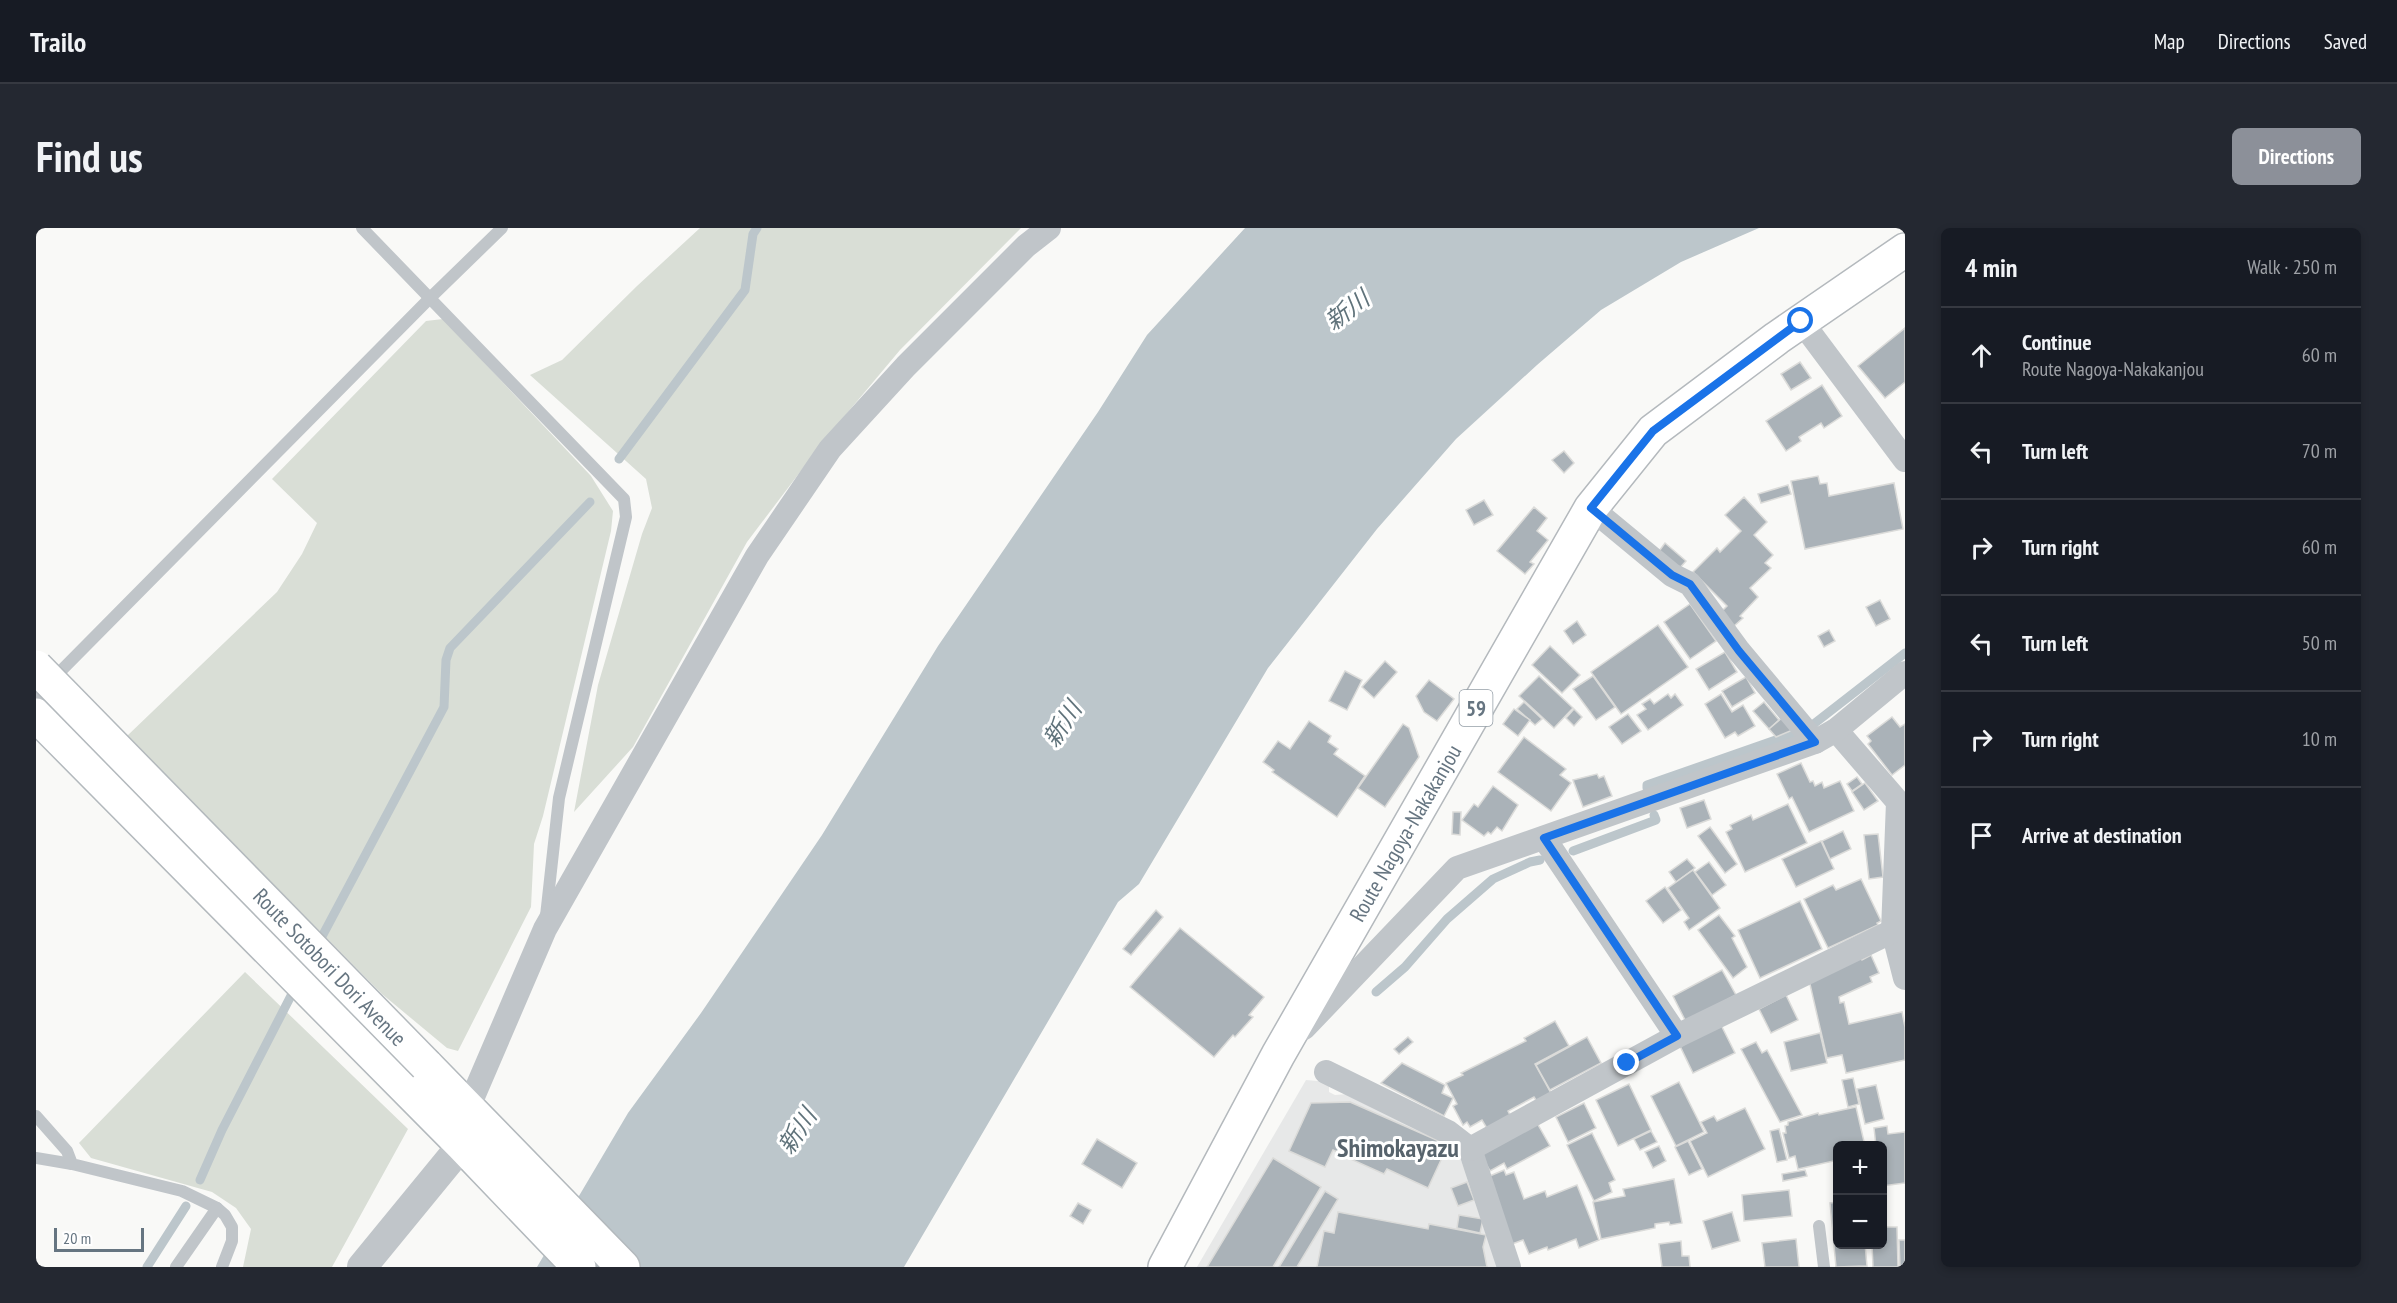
<!DOCTYPE html>
<meta charset="utf-8">
<style>
:root{--surface:#171b24;--page:#242831;--text:#f1f3f6;--muted:#9ea1a6;--line:#363941;--accent:#8c9099}
body{margin:0;font-family:"PT Sans Narrow","Noto Sans JP",sans-serif;background:var(--page);color:var(--text)}
.controls{position:absolute;right:18px;bottom:18px;display:grid;overflow:hidden;border-radius:9px;box-shadow:0 3px 9px #0003}
.controls button{width:54px;height:54px;display:grid;place-items:center;padding:0;border:0;border-bottom:2px solid var(--line);background:var(--surface);color:var(--text);font:30px sans-serif}
.scale{position:absolute;left:18px;bottom:15px;width:90px;box-sizing:border-box;padding-left:6px;border:3px solid #667581;border-top:0;font-size:16px;line-height:21px;white-space:nowrap;color:#667581;-webkit-text-stroke:4px #fff;paint-order:stroke}
.stop{position:absolute;width:18px;height:18px;margin:-14px;border:4px solid #1a73e8;border-radius:50%;background:#fff}
.stop.end{background:#1a73e8;border-color:#fff;box-shadow:0 2px 6px #0008}
.list{margin:0;padding:0;list-style:none}
h2{display:flex;justify-content:space-between;align-items:center;height:78px;margin:0;padding:0 24px;font-size:26px}
h2 small{font-size:20px;font-weight:400;color:var(--muted)}
.list li{display:grid;grid-template-columns:39px 1fr auto;gap:18px;align-items:center;box-sizing:border-box;height:96px;padding:0 24px;border-top:2px solid var(--line)}
.list b{display:block;font-size:22px;white-space:nowrap}
.list p{margin:0;font-size:20px;white-space:nowrap;color:var(--muted)}
.list em{font-size:20px;font-style:normal;color:var(--muted)}
.icon{flex:none;width:33px;height:33px;fill:none;stroke:currentColor;stroke-width:2;stroke-linecap:round;stroke-linejoin:round}
.map{position:relative;flex:none;width:1869px;height:1039px;overflow:hidden;border-radius:9px}
header{display:flex;align-items:center;gap:36px;box-sizing:border-box;height:84px;padding:0 30px;background:var(--surface);border-bottom:2px solid var(--line)}
header strong{font-size:28px}
nav{display:flex;gap:33px;margin-inline-start:auto;font-size:21px}
.intro{display:flex;align-items:center;justify-content:space-between;box-sizing:border-box;height:144px;padding:0 36px}
h1{margin:0;font-size:42px}
.button{padding:15px 27px;border-radius:9px;background:var(--accent);color:#fff;font-size:21px;font-weight:700}
main{display:flex;gap:36px;padding:0 36px}
aside{flex:1;background:var(--surface);border-radius:9px;box-shadow:0 3px 9px #0003}
.map>svg:first-child{display:block}
.built{fill:#e7e8e8}
.green{fill:#d9ded6}
.water{fill:#bcc6cb}
.lines{fill:none;stroke-linecap:round;stroke-linejoin:round}
.stream{stroke:#bcc6cb;stroke-width:9}
.building{fill:#aab2b8;stroke:#dbdbd9;stroke-width:1.5}
.secondary-casing{stroke:#b3b9bd;stroke-width:36}
.primary-casing{stroke:#b4b9bd;stroke-width:36}
.service{stroke:#c0c5c9;stroke-width:12}
.minor{stroke:#c0c5c9;stroke-width:24}
.tertiary{stroke:#c0c5c9;stroke-width:30}
.secondary{stroke:#fff;stroke-width:33}
.primary{stroke:#fff;stroke-width:33}
.secondary-bridge-casing{stroke:#b3b9bd;stroke-width:36;stroke-linecap:butt}
.secondary-bridge{stroke:#fff;stroke-width:33}
.route{stroke:#1a73e8;stroke-width:8}
.labels{text-anchor:middle;dominant-baseline:central;stroke-width:6;stroke-linejoin:round;paint-order:stroke}
.shield{fill:#fff;stroke:#949ea7;stroke-width:1.5}
.shield-label{font-size:21px;font-weight:bold;fill:#667581}
.street-label{font-size:22px;fill:#667581;stroke:#fff}
.water-label{font-size:24px;font-style:italic;fill:#60737b;stroke:#fff}
.quarter-label{font-size:26px;font-weight:bold;fill:#57636c;stroke:#fff}
</style>
<header>
<strong>Trailo</strong>
<nav><a>Map</a><a>Directions</a><a>Saved</a></nav>
</header>
<div class="intro"><h1>Find us</h1><a class="button">Directions</a></div>
<main>
<div class="map">
<svg width="1869" height="1039" viewBox="0 0 1869 1039">
<rect width="100%" height="100%" fill="#f9f9f7"/>
<polygon class="built" points="1270,852 1293,854 1293,864 1299,867 1312,866 1421,922 1467,1039 1161,1039"/>
<g class="green">
<polygon points="664,0 985,0 864,122 786,215 711,314 597,519 538,584 562,457 606,306 616,280 610,251 494,147 526,132 601,58"/>
<polygon points="407,91 555,248 577,283 575,303 507,588 498,616 495,679 422,823 411,820 346,766 91,508 241,364 266,326 281,295 236,251 390,93"/>
<polygon points="209,744 372,901 296,1039 207,1039 215,1001 200,980 176,964 55,930 43,915"/>
</g>
<polygon class="water" points="1209,0 1723,0 1645,34 1565,82 1501,137 1420,211 1341,301 1232,440 1103,656 1082,674 868,1039 501,1039 592,885 665,785 786,607 902,418 1062,184 1111,107"/>
<g class="lines">
<g class="stream">
<polyline points="583,231 709,62 717,6 721,0"/>
<polyline points="1779,495 1869,425"/>
<polyline points="1611,560 1611,557 1760,505"/>
<polyline points="1537,623 1620,592 1618,587"/>
<polyline points="282,716 408,479 410,432 414,420 554,274"/>
<polyline points="1340,764 1369,739 1411,691 1457,651 1494,634 1504,632"/>
<polyline points="164,952 186,902 260,758"/>
<polyline points="111,1039 150,978"/>
</g>
</g>
<g class="building">
<polygon points="1869,100 1869,154 1849,170 1822,138"/>
<polygon points="1764,134 1775,150 1755,162 1745,146"/>
<polygon points="1786,157 1806,188 1788,200 1785,195 1763,209 1765,213 1750,223 1730,193"/>
<polygon points="1528,223 1538,235 1528,245 1516,232"/>
<polygon points="1782,248 1784,256 1791,255 1793,268 1858,255 1867,301 1769,321 1755,253"/>
<polygon points="1752,257 1755,266 1725,275 1722,266"/>
<polygon points="1708,269 1731,294 1718,307 1737,327 1729,335 1735,340 1714,360 1722,369 1704,388 1707,390 1698,398 1685,384 1691,378 1657,344 1681,320 1684,324 1705,303 1689,287"/>
<polygon points="1448,272 1457,287 1438,297 1430,282"/>
<polygon points="1498,279 1511,290 1501,303 1512,312 1494,334 1498,336 1489,346 1461,323"/>
<polygon points="1629,315 1650,333 1641,343 1621,326"/>
<polygon points="1844,372 1854,391 1840,398 1830,379"/>
<polygon points="1654,376 1680,413 1654,431 1628,394"/>
<polygon points="1541,393 1550,407 1537,416 1528,403"/>
<polygon points="1622,397 1652,439 1585,486 1555,444"/>
<polygon points="1793,402 1799,413 1788,419 1782,408"/>
<polygon points="1514,418 1544,447 1526,465 1496,437"/>
<polygon points="1689,424 1701,444 1673,462 1660,441"/>
<polygon points="1349,433 1361,444 1338,470 1326,459"/>
<polygon points="1309,443 1326,452 1311,482 1293,473"/>
<polygon points="1503,448 1537,480 1518,500 1483,468"/>
<polygon points="1557,448 1579,479 1560,492 1537,461"/>
<polygon points="1710,449 1719,465 1696,479 1686,463"/>
<polygon points="1393,452 1418,471 1401,493 1388,484 1380,468"/>
<polygon points="1632,466 1635,470 1639,466 1647,477 1612,502 1601,487 1610,481 1606,476 1614,471 1618,476"/>
<polygon points="1685,466 1696,484 1707,477 1719,498 1702,508 1699,504 1689,510 1669,476"/>
<polygon points="1488,474 1506,491 1499,497 1481,481"/>
<polygon points="1728,474 1743,492 1733,501 1717,483"/>
<polygon points="1478,481 1494,492 1482,508 1467,496"/>
<polygon points="1538,481 1546,489 1538,498 1530,490"/>
<polygon points="1592,486 1605,503 1586,516 1573,499"/>
<polygon points="1748,488 1759,501 1740,509 1733,501"/>
<polygon points="1856,489 1864,499 1869,496 1869,537 1856,547 1832,516 1835,513 1831,508"/>
<polygon points="1273,493 1295,508 1292,514 1302,521 1298,526 1329,548 1301,589 1236,544 1238,542 1227,534 1242,513 1254,521"/>
<polygon points="1367,496 1373,500 1383,529 1349,579 1322,560"/>
<polygon points="1488,509 1530,541 1524,547 1535,555 1515,583 1462,544"/>
<polygon points="1765,535 1774,554 1777,553 1779,558 1786,554 1788,560 1804,553 1818,583 1773,604 1756,569 1753,571 1741,546"/>
<polygon points="1561,546 1563,550 1568,548 1576,568 1547,579 1537,552"/>
<polygon points="1821,549 1826,556 1816,563 1811,556"/>
<polygon points="1829,555 1842,573 1828,582 1816,564"/>
<polygon points="1457,558 1482,577 1466,603 1461,599 1455,606 1452,604 1448,608 1426,592 1438,576 1442,579"/>
<polygon points="1668,572 1675,591 1651,600 1644,580"/>
<polygon points="1752,576 1771,615 1709,644 1690,604 1696,601 1694,597 1715,587 1717,592"/>
<polygon points="1417,584 1425,584 1424,607 1416,606"/>
<polygon points="1674,599 1701,636 1689,645 1662,608"/>
<polygon points="1807,603 1815,621 1794,631 1786,613"/>
<polygon points="1842,606 1847,649 1833,651 1828,607"/>
<polygon points="1785,613 1798,641 1760,659 1746,631"/>
<polygon points="1651,631 1659,640 1640,654 1633,644"/>
<polygon points="1673,634 1690,657 1676,667 1659,644"/>
<polygon points="1657,642 1684,680 1653,702 1648,694 1653,690 1632,660"/>
<polygon points="1825,651 1845,693 1841,695 1842,697 1792,720 1768,671 1797,657 1800,662"/>
<polygon points="1629,659 1645,682 1627,695 1610,673"/>
<polygon points="1764,673 1786,721 1724,750 1702,702"/>
<polygon points="1120,682 1127,689 1095,727 1087,721"/>
<polygon points="1683,687 1699,708 1696,710 1711,739 1697,750 1662,702"/>
<polygon points="1144,700 1228,769 1213,787 1217,789 1199,809 1197,807 1178,829 1094,759"/>
<polygon points="1835,727 1843,745 1834,749 1836,754 1803,769 1804,775 1808,774 1813,796 1866,784 1869,799 1869,832 1810,845 1806,827 1791,830 1773,752 1824,728 1826,732"/>
<polygon points="1686,742 1700,767 1650,794 1637,768"/>
<polygon points="1750,767 1762,792 1735,805 1723,781"/>
<polygon points="1519,793 1533,818 1499,836 1516,867 1502,875 1498,869 1472,883 1475,889 1452,902 1446,892 1434,899 1431,894 1427,897 1417,878 1421,876 1410,855 1427,847 1425,845 1490,813 1488,810"/>
<polygon points="1685,797 1699,825 1657,845 1644,818"/>
<polygon points="1784,805 1791,835 1755,843 1748,814"/>
<polygon points="1372,809 1377,814 1363,826 1358,821"/>
<polygon points="1551,809 1565,835 1514,862 1500,837"/>
<polygon points="1720,814 1726,825 1731,822 1766,887 1744,894 1705,821"/>
<polygon points="1366,835 1409,857 1406,865 1417,870 1408,888 1345,855"/>
<polygon points="1817,850 1823,876 1812,879 1806,852"/>
<polygon points="1643,854 1668,904 1640,918 1615,868"/>
<polygon points="1593,856 1615,902 1582,918 1560,872"/>
<polygon points="1840,857 1848,891 1829,896 1821,861"/>
<polygon points="1314,874 1412,917 1392,960 1351,941 1348,946 1310,929 1313,924 1308,922 1306,926 1297,922 1289,939 1253,923 1275,875"/>
<polygon points="1548,875 1560,900 1532,914 1520,889"/>
<polygon points="1820,879 1829,918 1802,918 1802,932 1762,941 1759,928 1753,930 1747,905 1750,905 1749,898 1752,897 1752,894 1782,885 1783,887"/>
<polygon points="1709,880 1729,921 1672,949 1654,913 1671,905 1665,894 1678,888 1681,893"/>
<polygon points="1501,895 1514,918 1471,941 1468,935 1454,943 1444,926"/>
<polygon points="1851,898 1852,906 1869,904 1869,955 1846,958 1846,918 1840,918 1838,900"/>
<polygon points="1743,901 1751,932 1741,934 1734,903"/>
<polygon points="1615,903 1621,914 1604,922 1598,911"/>
<polygon points="1556,905 1579,952 1573,955 1576,964 1558,973 1531,917"/>
<polygon points="1061,911 1101,935 1086,960 1046,936"/>
<polygon points="1652,913 1666,941 1653,947 1639,919"/>
<polygon points="1623,918 1630,933 1617,940 1609,924"/>
<polygon points="1237,930 1285,959 1237,1039 1171,1039"/>
<polygon points="1468,942 1470,947 1478,944 1488,971 1509,963 1511,969 1541,957 1563,1012 1543,1020 1540,1011 1512,1022 1511,1019 1493,1026 1487,1012 1476,1016 1449,950"/>
<polygon points="1769,942 1771,948 1747,953 1746,946"/>
<polygon points="1638,951 1646,995 1634,997 1633,994 1619,996 1619,1000 1565,1011 1557,974 1589,968 1587,961"/>
<polygon points="1431,954 1438,972 1422,978 1415,960"/>
<polygon points="1753,962 1756,988 1708,993 1706,967"/>
<polygon points="1289,963 1302,971 1261,1039 1243,1039"/>
<polygon points="1802,974 1802,1016 1829,1016 1831,1038 1800,1039 1794,975"/>
<polygon points="1042,975 1055,982 1047,996 1034,988"/>
<polygon points="1302,984 1392,1001 1393,996 1450,1007 1447,1019 1451,1039 1281,1039 1288,1003 1298,1005"/>
<polygon points="1696,984 1704,1013 1676,1021 1667,993"/>
<polygon points="1423,987 1447,991 1444,1005 1421,1000"/>
<polygon points="1846,999 1861,999 1862,1039 1837,1039 1836,1016 1846,1016"/>
<polygon points="1760,1011 1763,1039 1729,1039 1726,1015"/>
<polygon points="1863,1012 1869,1012 1869,1039 1864,1039"/>
<polygon points="1645,1013 1646,1028 1653,1028 1654,1039 1626,1039 1623,1016"/>
</g>
<g class="lines">
<defs>
<g id="secondary">
<polyline points="0,487 426,917 543,1039"/>
<polyline points="390,837 587,1039"/>
</g>
<polyline id="primary" points="1129,1039 1242,827 1555,280 1617,203 1741,110 1869,22"/>
</defs>
<use href="#secondary" class="secondary-casing"/>
<use href="#primary" class="primary-casing"/>
<g class="service">
<polyline points="326,0 588,271 590,289 523,570 510,688"/>
<polyline points="0,468 394,70 466,0"/>
<polyline points="0,888 31,923 36,936 146,963 181,980 189,987 196,999 196,1013 186,1039"/>
<polyline points="0,930 36,936"/>
<polyline points="1783,998 1788,1039"/>
<polyline points="140,1039 181,980"/>
</g>
<g class="minor">
<polyline points="1765,93 1869,232"/>
<polyline points="1555,280 1636,347 1654,356 1703,423 1779,514"/>
<polyline points="1800,502 1862,574 1857,703 1869,750"/>
<polyline points="1508,610 1641,808"/>
<polyline points="1268,800 1421,640 1779,514 1800,502 1869,445"/>
<polyline points="1290,844 1412,904 1434,921 1473,1039"/>
<polyline points="433,878 509,701 721,328 794,221 870,138 990,18 1013,0"/>
<polyline points="1434,921 1641,808 1857,703"/>
</g>
<polyline class="tertiary" points="326,1039 426,917 430,895"/>
<use href="#secondary" class="secondary"/>
<use href="#primary" class="primary"/>
<defs>
<polyline id="secondary-bridge" points="0,439 390,837"/>
</defs>
<use href="#secondary-bridge" class="secondary-bridge-casing"/>
<use href="#secondary-bridge" class="secondary-bridge"/>
</g>
<g class="lines">
<polyline class="route" points="1591,835 1641,808 1508,610 1779,514 1703,423 1654,356 1636,347 1555,280 1617,203 1765,93"/>
</g>
<g class="labels">
<rect class="shield" x="1423.5" y="462" width="33" height="36" rx="4.5"/>
<g class="shield-label">
<text x="1440" y="480">59</text>
</g>
<g class="street-label">
<text transform="translate(1369 605) rotate(-60)">Route Nagoya-Nakakanjou</text>
<text transform="translate(294 739) rotate(46)">Route Sotobori Dori Avenue</text>
</g>
<g class="water-label">
<text transform="translate(1311 82) rotate(-37)">新川</text>
<text transform="translate(1026 496) rotate(-57)">新川</text>
<text transform="translate(761 903) rotate(-57)">新川</text>
</g>
<g class="quarter-label">
<text x="1362" y="919">Shimokayazu</text>
</g>
</g>
</svg>
<div class="controls">
<button>+</button>
<button>−</button>
</div>
<div class="scale">20 m</div>
<div class="stop" style="left:1765px;top:93px"></div>
<div class="stop end" style="left:1591px;top:835px"></div>
</div>
<aside>
<h2>4 min<small>Walk · 250 m</small></h2>
<ul class="list">
<li><svg class="icon" aria-label="ahead" viewBox="0 0 24 24"><path d="M12 20V5M6 11l6-6 6 6"/></svg><div><b>Continue</b><p>Route Nagoya-Nakakanjou</p></div><em>60 m</em></li>
<li><svg class="icon" aria-label="left" viewBox="0 0 24 24"><path d="M17 20v-9H6M10 6l-5 5 5 5"/></svg><div><b>Turn left</b></div><em>70 m</em></li>
<li><svg class="icon" aria-label="right" viewBox="0 0 24 24"><path d="M7 20v-9h11M14 6l5 5-5 5"/></svg><div><b>Turn right</b></div><em>60 m</em></li>
<li><svg class="icon" aria-label="left" viewBox="0 0 24 24"><path d="M17 20v-9H6M10 6l-5 5 5 5"/></svg><div><b>Turn left</b></div><em>50 m</em></li>
<li><svg class="icon" aria-label="right" viewBox="0 0 24 24"><path d="M7 20v-9h11M14 6l5 5-5 5"/></svg><div><b>Turn right</b></div><em>10 m</em></li>
<li><svg class="icon" aria-label="arrive" viewBox="0 0 24 24"><path d="M6 21V4h12l-3 4 3 4H6"/></svg><div><b>Arrive at destination</b></div></li>
</ul>
</aside>
</main>
